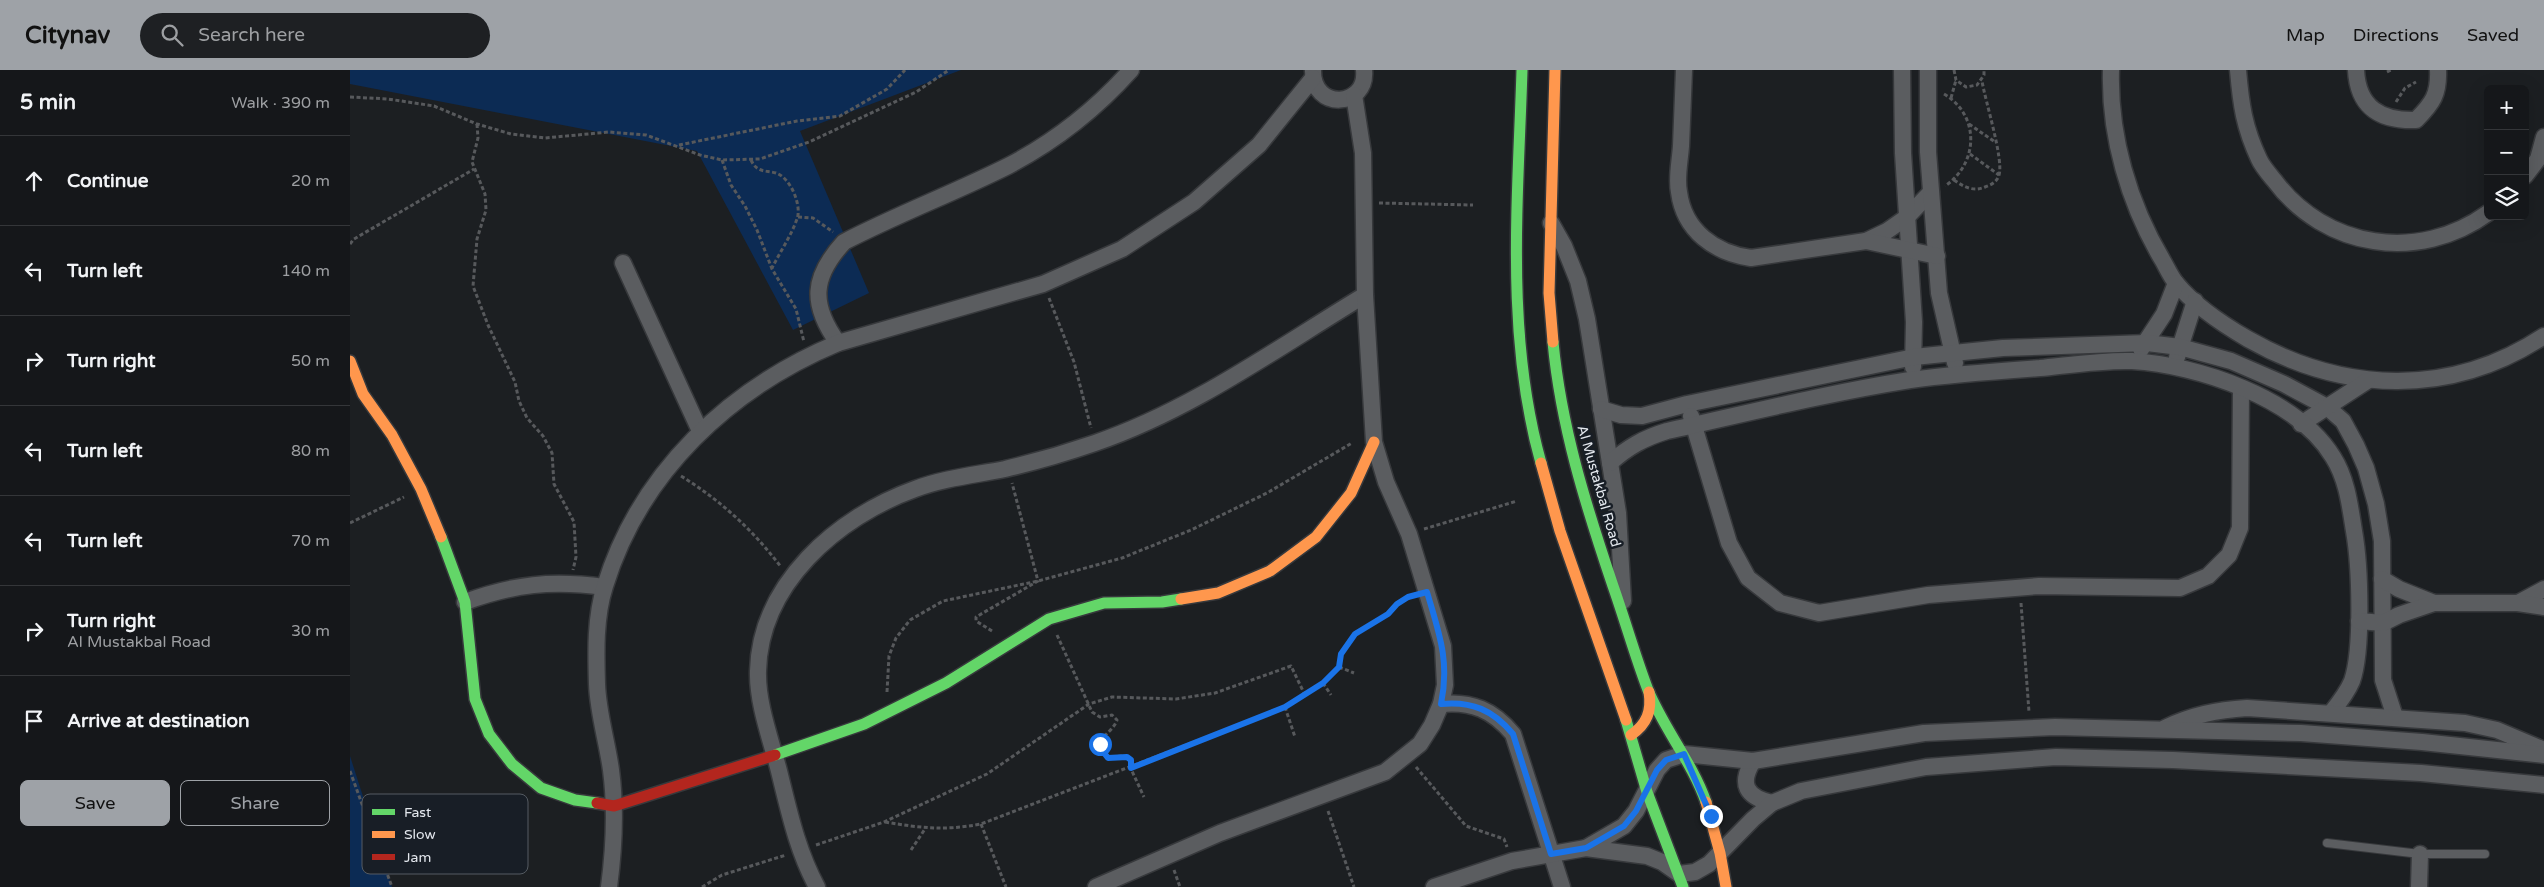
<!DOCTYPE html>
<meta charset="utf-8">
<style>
:root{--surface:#15171a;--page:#1e2023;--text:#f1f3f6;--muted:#9d9fa2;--line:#343639;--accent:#9ea2a7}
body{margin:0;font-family:"Varela Round",sans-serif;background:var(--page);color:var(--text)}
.controls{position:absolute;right:15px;top:15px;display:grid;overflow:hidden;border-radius:8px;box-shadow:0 5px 20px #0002}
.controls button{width:45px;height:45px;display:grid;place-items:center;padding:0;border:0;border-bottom:1px solid var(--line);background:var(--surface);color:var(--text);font:25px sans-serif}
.stop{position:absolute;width:15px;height:15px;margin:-11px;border:4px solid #1a73e8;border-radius:50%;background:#fff}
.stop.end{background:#1a73e8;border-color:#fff;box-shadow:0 1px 5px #0008}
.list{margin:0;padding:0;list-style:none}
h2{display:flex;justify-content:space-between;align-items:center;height:65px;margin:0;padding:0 20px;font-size:21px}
h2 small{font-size:16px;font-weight:400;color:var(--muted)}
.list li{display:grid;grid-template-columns:32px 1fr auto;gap:15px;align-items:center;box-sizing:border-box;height:90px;padding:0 20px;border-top:1px solid var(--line)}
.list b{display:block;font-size:19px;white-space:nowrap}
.list p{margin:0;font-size:16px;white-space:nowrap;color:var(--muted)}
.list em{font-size:16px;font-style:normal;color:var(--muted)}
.actions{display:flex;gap:10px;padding:15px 20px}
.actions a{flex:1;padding:11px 0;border:1px solid var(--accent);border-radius:8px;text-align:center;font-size:18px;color:var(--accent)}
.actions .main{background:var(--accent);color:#111}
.icon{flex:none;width:28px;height:28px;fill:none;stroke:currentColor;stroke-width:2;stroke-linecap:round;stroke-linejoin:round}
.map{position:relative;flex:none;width:2194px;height:817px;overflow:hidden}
header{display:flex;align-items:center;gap:30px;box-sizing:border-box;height:70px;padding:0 25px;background:var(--accent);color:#111}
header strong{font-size:24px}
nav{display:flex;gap:28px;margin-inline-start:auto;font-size:18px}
.search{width:350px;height:45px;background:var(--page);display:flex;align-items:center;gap:12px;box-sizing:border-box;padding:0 18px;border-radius:28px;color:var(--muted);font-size:19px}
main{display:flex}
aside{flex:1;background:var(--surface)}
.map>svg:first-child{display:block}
.green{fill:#0c2b54}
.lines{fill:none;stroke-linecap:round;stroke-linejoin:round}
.lane-casing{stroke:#37393c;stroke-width:10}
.street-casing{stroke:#37393c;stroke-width:19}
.fast-casing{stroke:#37393c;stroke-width:14}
.slow-casing{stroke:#37393c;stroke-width:14}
.jam-casing{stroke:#37393c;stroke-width:14}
.path{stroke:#57595c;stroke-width:3;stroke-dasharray:4 2.5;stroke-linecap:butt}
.lane{stroke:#5b5d60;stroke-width:8}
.street{stroke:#5b5d60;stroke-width:16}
.fast{stroke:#63d668;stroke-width:11}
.slow{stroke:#ff974d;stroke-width:11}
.jam{stroke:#b3261e;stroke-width:11}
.route{stroke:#1a73e8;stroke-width:6}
.labels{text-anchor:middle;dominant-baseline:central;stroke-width:5;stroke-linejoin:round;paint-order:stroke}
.street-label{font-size:14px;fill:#e4e8ee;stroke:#181e26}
.key{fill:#181e26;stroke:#555b62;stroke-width:1}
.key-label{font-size:14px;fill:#e4e8ee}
</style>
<header>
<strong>Citynav</strong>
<div class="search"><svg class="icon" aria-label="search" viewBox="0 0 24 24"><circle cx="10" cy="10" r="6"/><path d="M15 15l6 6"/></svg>Search here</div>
<nav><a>Map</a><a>Directions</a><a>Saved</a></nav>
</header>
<main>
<aside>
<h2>5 min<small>Walk · 390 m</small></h2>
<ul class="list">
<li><svg class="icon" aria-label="ahead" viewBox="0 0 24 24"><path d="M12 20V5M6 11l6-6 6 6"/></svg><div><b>Continue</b></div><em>20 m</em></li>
<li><svg class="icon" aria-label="left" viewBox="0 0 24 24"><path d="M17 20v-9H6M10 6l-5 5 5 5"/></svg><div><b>Turn left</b></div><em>140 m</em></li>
<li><svg class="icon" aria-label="right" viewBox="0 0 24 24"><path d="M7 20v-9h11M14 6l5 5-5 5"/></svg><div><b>Turn right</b></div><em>50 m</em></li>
<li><svg class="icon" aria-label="left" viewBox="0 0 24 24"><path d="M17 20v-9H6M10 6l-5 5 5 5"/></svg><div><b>Turn left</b></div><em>80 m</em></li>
<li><svg class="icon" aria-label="left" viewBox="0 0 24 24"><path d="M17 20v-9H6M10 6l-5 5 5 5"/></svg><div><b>Turn left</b></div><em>70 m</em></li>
<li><svg class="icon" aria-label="right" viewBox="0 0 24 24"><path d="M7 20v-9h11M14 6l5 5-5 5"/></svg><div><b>Turn right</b><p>Al Mustakbal Road</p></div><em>30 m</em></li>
<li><svg class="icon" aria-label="arrive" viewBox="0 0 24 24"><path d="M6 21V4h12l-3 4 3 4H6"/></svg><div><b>Arrive at destination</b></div></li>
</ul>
<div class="actions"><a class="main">Save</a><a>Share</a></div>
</aside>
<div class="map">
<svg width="2194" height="817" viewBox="0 0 2194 817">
<rect width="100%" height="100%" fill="#1c1f22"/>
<g class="green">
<polygon points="0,0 611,0 450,61 519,223 443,260 347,81 0,14"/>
<polygon points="0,686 42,817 0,817"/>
</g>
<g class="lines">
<defs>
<polyline id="lane" points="1977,773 2070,784 2135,784"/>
<g id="street">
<path d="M963,0C962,41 1018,38 1014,0"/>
<path d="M1334,0C1333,25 1332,51 1331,76C1330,91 1326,108 1329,122C1334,161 1365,183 1401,188L1516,171L1537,161L1557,147L1581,122"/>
<polyline points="1552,0 1553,83 1564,252 1563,297"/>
<polyline points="1578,0 1578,82 1589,223 1605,293"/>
<path d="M1761,0C1759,66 1779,134 1813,191C1817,198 1821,207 1826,213C1845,236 1872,254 1898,269C1993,323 2100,328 2194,266"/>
<path d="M1888,0C1891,35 1894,57 1909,89C1912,96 1919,104 1924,110C1975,179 2069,193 2138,143"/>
<path d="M2006,0C2008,38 2031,51 2066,50C2083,33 2089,24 2088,0"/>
<polyline points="2175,106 2188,89 2194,67"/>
<polyline points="1201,153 1214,176 1228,211 1237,249 1268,443 1273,531"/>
<polyline points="1516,171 1587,186"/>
<polyline points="273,193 350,361"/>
<path d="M488,273C460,234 462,207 494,172C548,144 604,123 658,96C704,72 747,38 781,0"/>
<polyline points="1791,279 1814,244 1826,213"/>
<polyline points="1827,287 1845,231"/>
<polyline points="1251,339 1271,345 1292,346 1337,334 1564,287 1653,278 1797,273 1830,277 1881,291 1934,314 1977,337 1993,351 2006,375 2016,398 2026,434 2032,471 2033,610 2045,647"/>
<polyline points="1341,346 1379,473 1398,508 1430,533 1469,543 1578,525 1689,516 1830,518 1858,506 1879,485 1890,458 1891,318"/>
<polyline points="1951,354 2017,311"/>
<path d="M1260,393C1278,377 1294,368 1317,361C1398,343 1478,323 1560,310C1603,304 1647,301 1690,298C1720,295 1753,290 1782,291C1848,295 1947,328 1983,387C1997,409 2000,436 2004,461C2010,495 2013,579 2002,611C1997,623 1989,633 1981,643"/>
<polyline points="2032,509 2049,519 2084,533"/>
<path d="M115,532C164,514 202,510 254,517"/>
<polyline points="2168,533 2194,519"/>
<polyline points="2009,551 2033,553 2049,545 2084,533 2168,533 2194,537"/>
<path d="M1091,634C1122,631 1143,640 1163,664L1212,817"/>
<path d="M1815,658C1842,645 1867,640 1897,638L2115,653L2147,660L2194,680"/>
<path d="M1403,691C1389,714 1396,727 1422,733"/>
<polyline points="1236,778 1274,756 1286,741 1307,700 1316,690 1334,684 1403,691 1574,663 1705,657 1951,663 2072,672 2194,685"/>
<path d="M259,817C264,779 266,738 261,700C257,671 248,643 247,614C246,582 245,547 255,516C290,402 380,318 488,273L693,214L772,179L844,132L909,75L963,8"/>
<path d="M467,817C447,780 439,741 429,701C421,670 407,633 408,601C410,514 487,447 565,419C594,408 625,405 655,399C685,392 716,383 745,373C842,340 927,278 1015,225"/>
<polyline points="746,817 870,763 1035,702 1070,674 1082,655 1091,634 1095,615 1093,576 1059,464 1036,412 1024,372 1015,225 1013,83 1004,25"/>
<polyline points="1084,817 1162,791 1236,778 1297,786 1312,792 1329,804 1345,802 1359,794 1403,749 1422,733 1451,721 1576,697 1706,687 1823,690 2071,703 2194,715"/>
<polyline points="2069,817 2070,784"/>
</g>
<g id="fast">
<path d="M1172,0C1168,131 1155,265 1191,393"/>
<path d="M1203,272C1211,357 1236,436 1263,516C1275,550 1285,586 1298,620C1314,659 1342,692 1356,732"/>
<polyline points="91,467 115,532 125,629 139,664 162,694 191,718 225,730 247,733"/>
<polyline points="1276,650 1297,722 1333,817"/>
<polyline points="425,685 514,654 596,613 699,549 754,533 812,532 831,529"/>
</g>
<g id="slow">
<polyline points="1203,272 1199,223 1205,0"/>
<polyline points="0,291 13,324 42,365 71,419 91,467"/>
<polyline points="1191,393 1210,461 1276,650"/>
<polyline points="831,529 868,523 920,501 966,467 1001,423 1024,372"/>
<path d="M1281,665C1297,654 1302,641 1299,622"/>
<polyline points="1356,732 1370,783 1376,817"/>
</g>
<polyline id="jam" points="247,733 264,736 425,685"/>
</defs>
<use href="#lane" class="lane-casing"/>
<use href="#street" class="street-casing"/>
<use href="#fast" class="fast-casing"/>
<use href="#slow" class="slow-casing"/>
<use href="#jam" class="jam-casing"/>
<g class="path">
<polyline points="1604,0 1606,10 1616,17 1627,15 1634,5 1634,0"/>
<polyline points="2037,2 2041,0"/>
<path d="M1594,24C1631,46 1628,94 1595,116"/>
<polyline points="0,27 38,29 84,36 127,54 161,64 195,68 259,62 296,65 350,85 372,90 410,89 459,72 566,22 599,0"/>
<polyline points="1601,28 1606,10"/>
<polyline points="2046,32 2055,18 2066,12"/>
<polyline points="127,54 128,68 122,92 135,124 136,140 127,169 123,216 138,255 165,312 169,331 177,348 193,366 202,383 204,414 224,452 226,487 223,500"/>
<polyline points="1619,54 1645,72"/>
<polyline points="329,75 447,51 490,46 537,19 555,0"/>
<polyline points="1620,84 1649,105"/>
<polyline points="372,90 381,115 395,136 407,160 422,199 446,239 454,272"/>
<path d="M401,90C407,103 415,100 426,103C441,108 452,136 447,149C441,166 430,182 422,198"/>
<path d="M1604,110C1614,117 1623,122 1635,117C1641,115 1647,112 1649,105C1654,90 1635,30 1632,11"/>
<polyline points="1029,133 1123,135"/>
<polyline points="448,147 463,148 483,162"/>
<polyline points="0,174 4,169 124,99"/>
<polyline points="699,228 724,292 741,358"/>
<path d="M331,406C370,430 403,460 431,497"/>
<polyline points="0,453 54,427"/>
<polyline points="1074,459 1167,431"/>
<polyline points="1671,533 1679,642"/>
<polyline points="642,561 626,551 626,547 688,511 662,413"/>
<path d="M707,565L742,642L750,647L762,645L767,650C762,665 738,670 758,688L771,686L779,688L781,699L794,727"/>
<polyline points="989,597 1004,603"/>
<polyline points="973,613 981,625"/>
<polyline points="537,622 539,586 546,568 560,550 593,531 688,511 772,488 841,460 917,423 1002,373"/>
<polyline points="935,637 945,667"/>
<polyline points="1066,697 1116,756 1154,769 1157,777"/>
<polyline points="0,701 42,817"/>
<polyline points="978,741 1004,817"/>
<path d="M535,752C571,758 594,761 631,754L935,637L973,613L989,597L991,584L1005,563L1038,544L1047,534L1063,526"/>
<polyline points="631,754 656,817"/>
<polyline points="466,775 534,752 637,704 739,634 762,627 826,629 865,623 941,596 955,625"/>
<polyline points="561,780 575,759"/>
<polyline points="824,800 830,817"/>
<polyline points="352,817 372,805 436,785"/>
</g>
<use href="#lane" class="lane"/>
<use href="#street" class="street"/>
<use href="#fast" class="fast"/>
<use href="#slow" class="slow"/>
<use href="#jam" class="jam"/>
</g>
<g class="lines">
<path class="route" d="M750,674L751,679L758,688L777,687L781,690V698L935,637L973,613L989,597L991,584L1005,564L1038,544L1047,534L1058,527L1077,522C1089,563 1100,591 1091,634C1122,631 1143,640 1163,664L1201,784L1236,778L1274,756L1286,741L1307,700L1316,690L1334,684L1361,746"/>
</g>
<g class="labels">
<g class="street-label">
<text transform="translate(1249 416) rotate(74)">Al Mustakbal Road</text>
</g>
</g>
<rect x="12" y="724" width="166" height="80" rx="8" class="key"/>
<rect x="22" y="739" width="23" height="6" fill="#63d668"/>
<rect x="22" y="761" width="23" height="7" fill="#ff974d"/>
<rect x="22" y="784" width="23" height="6" fill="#b3261e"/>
<g class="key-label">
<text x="54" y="747">Fast</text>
<text x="54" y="769">Slow</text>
<text x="54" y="792">Jam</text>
</g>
</svg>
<div class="controls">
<button>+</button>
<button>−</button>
<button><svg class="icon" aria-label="layers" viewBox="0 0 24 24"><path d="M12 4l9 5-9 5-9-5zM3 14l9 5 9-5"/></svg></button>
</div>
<div class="stop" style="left:750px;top:674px"></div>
<div class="stop end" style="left:1361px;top:746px"></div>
</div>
</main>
